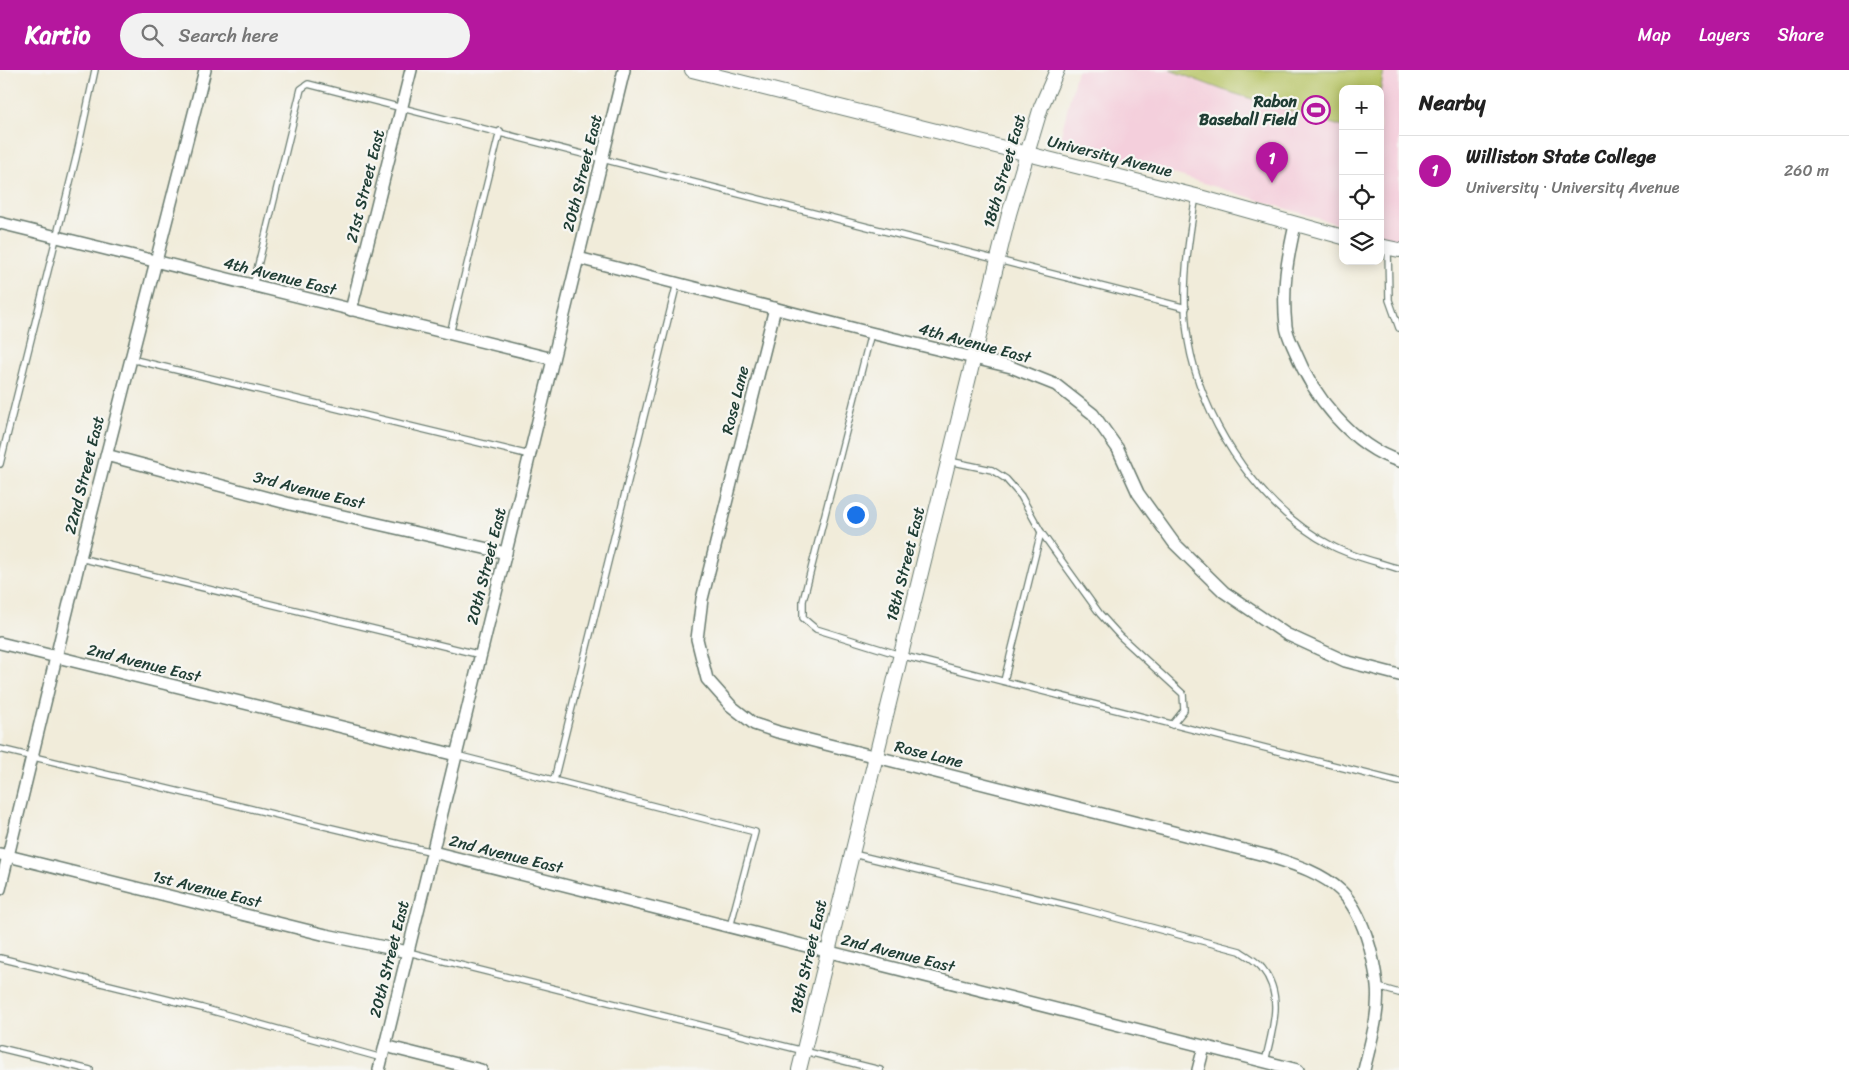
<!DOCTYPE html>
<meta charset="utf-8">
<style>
:root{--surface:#fff;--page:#f2f2f2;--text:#222;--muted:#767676;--line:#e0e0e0;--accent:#b5179e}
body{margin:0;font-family:Sriracha,sans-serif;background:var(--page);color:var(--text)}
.controls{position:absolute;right:15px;top:15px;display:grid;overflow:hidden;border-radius:10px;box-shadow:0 2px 12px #0003}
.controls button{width:45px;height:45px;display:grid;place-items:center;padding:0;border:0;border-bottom:1px solid var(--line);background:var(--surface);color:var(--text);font:25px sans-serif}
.you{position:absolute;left:855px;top:444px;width:18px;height:18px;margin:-12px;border:4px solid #fff;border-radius:50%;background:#1a73e8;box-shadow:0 0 0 8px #1a73e833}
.badge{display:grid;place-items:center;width:32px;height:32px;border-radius:50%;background:var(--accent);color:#fff;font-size:16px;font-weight:700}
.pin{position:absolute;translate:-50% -41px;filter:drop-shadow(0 1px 2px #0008)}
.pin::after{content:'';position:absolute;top:26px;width:18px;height:15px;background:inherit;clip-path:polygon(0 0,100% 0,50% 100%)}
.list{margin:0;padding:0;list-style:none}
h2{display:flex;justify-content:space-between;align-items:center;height:65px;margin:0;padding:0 20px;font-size:21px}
h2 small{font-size:16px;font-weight:400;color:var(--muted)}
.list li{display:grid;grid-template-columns:32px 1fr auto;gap:15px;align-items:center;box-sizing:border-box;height:70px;padding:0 20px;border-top:1px solid var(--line)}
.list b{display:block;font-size:19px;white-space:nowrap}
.list p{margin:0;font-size:16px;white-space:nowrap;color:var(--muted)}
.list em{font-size:16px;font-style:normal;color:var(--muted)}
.icon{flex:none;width:28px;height:28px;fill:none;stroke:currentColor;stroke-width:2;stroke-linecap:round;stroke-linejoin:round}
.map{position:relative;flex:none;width:1399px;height:1000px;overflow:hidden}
header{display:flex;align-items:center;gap:30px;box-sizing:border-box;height:70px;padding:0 25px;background:var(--accent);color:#fff}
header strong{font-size:24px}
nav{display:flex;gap:28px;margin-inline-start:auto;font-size:18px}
.search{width:350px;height:45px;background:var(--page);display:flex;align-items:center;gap:12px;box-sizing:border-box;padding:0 18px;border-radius:28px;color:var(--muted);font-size:19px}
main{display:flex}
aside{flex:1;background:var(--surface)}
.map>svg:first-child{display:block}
.built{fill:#f4cfdc}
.green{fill:#b8c567;stroke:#6c814e}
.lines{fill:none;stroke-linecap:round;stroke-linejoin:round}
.service-casing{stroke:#687a6e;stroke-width:8}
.minor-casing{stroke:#687a6e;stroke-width:14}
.tertiary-casing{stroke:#687a6e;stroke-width:16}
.service{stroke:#fff;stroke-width:5.5}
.minor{stroke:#fff;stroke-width:11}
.tertiary{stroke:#fff;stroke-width:14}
.labels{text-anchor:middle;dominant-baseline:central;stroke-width:4.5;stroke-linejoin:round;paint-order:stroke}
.poi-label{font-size:16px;font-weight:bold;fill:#1f3d34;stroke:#f6f6f2;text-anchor:end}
.street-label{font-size:16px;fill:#1f3d34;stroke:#f6f6f2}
</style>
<header>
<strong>Kartio</strong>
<div class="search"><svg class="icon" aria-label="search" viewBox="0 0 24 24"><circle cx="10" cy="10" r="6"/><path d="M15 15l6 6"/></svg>Search here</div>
<nav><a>Map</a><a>Layers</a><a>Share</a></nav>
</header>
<main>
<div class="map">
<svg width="1399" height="1000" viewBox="0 0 1399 1000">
<rect width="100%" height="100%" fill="#f6f6f2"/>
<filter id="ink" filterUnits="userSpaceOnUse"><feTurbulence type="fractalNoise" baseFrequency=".02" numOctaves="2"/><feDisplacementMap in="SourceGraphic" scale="10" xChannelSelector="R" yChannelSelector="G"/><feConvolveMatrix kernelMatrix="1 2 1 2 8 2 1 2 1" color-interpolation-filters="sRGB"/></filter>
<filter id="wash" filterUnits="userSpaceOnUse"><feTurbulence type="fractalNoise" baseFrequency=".0096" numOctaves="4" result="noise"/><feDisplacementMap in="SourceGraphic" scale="20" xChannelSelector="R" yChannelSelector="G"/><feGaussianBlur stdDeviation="1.12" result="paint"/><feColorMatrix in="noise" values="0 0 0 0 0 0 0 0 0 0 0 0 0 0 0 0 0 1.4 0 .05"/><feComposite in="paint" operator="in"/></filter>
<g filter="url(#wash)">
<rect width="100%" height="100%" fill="#f1ecda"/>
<polygon class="built" points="1077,0 1399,0 1399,174 1380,168 1380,19 1343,19 1343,156 1060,69"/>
<polygon class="green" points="1170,0 1384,0 1380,23 1380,19 1343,19 1343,57 1223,20"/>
</g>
<g filter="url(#ink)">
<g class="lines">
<defs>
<g id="service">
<path d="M1196,126C1187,176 1179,234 1191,285C1209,361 1263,441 1334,477C1354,487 1378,492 1399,499"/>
<polyline points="1388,178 1389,230 1399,258"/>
<polyline points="253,216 301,19 308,14 1186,238"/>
<polyline points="871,263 803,531 803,548 816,559 900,585 1399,712"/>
<polyline points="450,264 500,61"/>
<polyline points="131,289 530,385"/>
<polyline points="949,391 992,400 1006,409 1021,426 1041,462 1100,544 1120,566 1183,624 1184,640 1172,655"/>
<polyline points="0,394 76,88 95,0"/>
<polyline points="80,488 481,585"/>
<polyline points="1004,611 1041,462"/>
<polyline points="0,679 433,782"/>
<polyline points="456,685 755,762 730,857"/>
<polyline points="554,710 677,213"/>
<path d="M853,784L1082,839L1240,881C1247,886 1257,891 1262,898C1285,926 1272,960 1265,992"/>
<polyline points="408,882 880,1000"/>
<polyline points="0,888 202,938 382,988"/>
<polyline points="1378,917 1399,923"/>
<polyline points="0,978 90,1000"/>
</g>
<g id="minor">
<polyline points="0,153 553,289"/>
<path d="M1295,155C1287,190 1282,219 1286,256C1287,265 1292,274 1295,281C1313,326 1352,376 1399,391"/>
<polyline points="578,188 871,263 1011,297 1056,315 1093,344 1118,379 1138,423 1174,473 1224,522 1286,564 1345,591 1399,605"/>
<path d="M775,238L702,529L697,569L707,609L731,636L754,654L778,662L1268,786C1293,794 1321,802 1341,821C1363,843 1374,886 1377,916C1380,944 1370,974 1364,1000"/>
<polyline points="351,240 411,0"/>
<polyline points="106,385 294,435 506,483"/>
<polyline points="0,573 456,685"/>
<polyline points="433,782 1298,1000"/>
<polyline points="0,784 326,865 408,882"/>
<polyline points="0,819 80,488 205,0"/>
<polyline points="385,976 481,1000"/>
<polyline points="379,1000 624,0"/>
<polyline points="1198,1000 1204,977"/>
</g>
<g id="tertiary">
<polyline points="692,0 1196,126 1343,167"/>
<polyline points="1380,176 1399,180"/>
<polyline points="799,1000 1009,144 1041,37 1057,0"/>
</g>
</defs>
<use href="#service" class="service-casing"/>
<use href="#minor" class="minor-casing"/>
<use href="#tertiary" class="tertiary-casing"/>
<use href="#service" class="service"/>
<use href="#minor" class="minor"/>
<use href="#tertiary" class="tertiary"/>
</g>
</g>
<defs>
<symbol id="stadium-ring" viewBox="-11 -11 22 22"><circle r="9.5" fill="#f6f6f2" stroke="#b5179e" stroke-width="1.5"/><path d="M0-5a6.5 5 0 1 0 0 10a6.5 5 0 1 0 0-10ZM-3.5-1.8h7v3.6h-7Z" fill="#b5179e"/></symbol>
</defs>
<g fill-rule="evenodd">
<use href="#stadium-ring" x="1300" y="24" width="32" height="32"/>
</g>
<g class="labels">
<g class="poi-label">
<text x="1297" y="31">Rabon<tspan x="1297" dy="18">Baseball Field</tspan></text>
</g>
<g class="street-label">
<text transform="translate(1110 86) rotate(14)">University Avenue</text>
<text transform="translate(1004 101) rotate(-74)">18th Street East</text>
<text transform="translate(582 103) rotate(-76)">20th Street East</text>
<text transform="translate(365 116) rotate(-76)">21st Street East</text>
<text transform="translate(280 206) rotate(14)">4th Avenue East</text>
<text transform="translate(975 273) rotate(15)">4th Avenue East</text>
<text transform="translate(735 330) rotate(-76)">Rose Lane</text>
<text transform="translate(84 405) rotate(-76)">22nd Street East</text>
<text transform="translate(309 420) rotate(14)">3rd Avenue East</text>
<text transform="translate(905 494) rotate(-76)">18th Street East</text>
<text transform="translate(486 496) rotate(-76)">20th Street East</text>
<text transform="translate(144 593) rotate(14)">2nd Avenue East</text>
<text transform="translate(929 684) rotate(14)">Rose Lane</text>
<text transform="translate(506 784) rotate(14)">2nd Avenue East</text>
<text transform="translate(207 819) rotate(14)">1st Avenue East</text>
<text transform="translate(898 883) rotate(14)">2nd Avenue East</text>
<text transform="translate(808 887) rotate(-77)">18th Street East</text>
<text transform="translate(389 889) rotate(-76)">20th Street East</text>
</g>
</g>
</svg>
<div class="controls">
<button>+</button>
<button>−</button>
<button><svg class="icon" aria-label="locate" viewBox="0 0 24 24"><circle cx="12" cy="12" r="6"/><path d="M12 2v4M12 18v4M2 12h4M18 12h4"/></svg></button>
<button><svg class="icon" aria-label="layers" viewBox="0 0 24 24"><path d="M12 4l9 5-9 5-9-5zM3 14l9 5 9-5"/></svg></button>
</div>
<div class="you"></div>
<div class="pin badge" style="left:1272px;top:113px">1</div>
</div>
<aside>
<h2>Nearby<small></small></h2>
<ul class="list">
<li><span class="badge">1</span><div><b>Williston State College</b><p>University · University Avenue</p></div><em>260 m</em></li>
</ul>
</aside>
</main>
